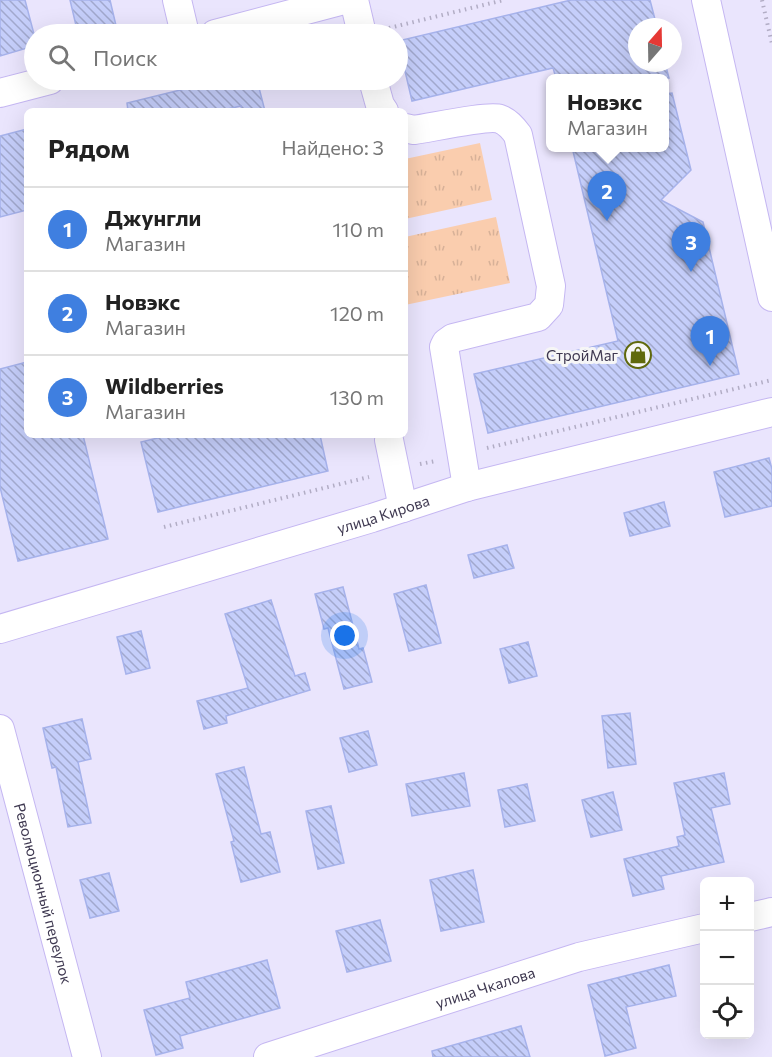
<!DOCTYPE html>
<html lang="ru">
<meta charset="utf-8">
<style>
:root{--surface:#fff;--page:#f6f6f6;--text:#222;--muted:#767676;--line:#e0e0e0;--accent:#db2777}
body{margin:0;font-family:Commissioner,sans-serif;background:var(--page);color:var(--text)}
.controls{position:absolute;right:18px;bottom:18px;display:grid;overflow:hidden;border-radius:9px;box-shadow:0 6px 24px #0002}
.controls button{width:54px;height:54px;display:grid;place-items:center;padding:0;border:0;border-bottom:2px solid var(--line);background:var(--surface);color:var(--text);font:30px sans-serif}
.compass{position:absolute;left:628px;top:18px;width:54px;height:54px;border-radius:50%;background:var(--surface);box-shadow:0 6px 24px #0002;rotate:20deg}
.you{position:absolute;left:345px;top:636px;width:21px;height:21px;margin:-15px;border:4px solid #fff;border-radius:50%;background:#1a73e8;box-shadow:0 0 0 9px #1a73e833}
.badge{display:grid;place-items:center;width:39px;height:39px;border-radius:50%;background:var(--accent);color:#fff;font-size:20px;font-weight:700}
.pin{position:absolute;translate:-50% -50px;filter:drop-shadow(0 2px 3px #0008)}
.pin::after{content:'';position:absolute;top:32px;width:21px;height:18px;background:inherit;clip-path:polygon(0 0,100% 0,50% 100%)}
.popup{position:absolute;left:546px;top:74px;width:123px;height:78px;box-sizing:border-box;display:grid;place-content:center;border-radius:9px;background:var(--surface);filter:drop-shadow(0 2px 4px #0005);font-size:20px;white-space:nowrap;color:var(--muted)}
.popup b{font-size:22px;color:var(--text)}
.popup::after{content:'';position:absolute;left:50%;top:100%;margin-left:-12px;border:12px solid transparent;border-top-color:var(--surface)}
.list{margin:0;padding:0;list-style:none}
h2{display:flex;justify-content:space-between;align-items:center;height:78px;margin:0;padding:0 24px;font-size:26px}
h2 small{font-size:20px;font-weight:400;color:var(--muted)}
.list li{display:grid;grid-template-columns:39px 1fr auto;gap:18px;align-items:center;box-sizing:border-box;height:84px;padding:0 24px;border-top:2px solid var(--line)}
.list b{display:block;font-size:22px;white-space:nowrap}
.list p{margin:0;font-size:20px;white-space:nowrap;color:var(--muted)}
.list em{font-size:20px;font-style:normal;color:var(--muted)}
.icon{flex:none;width:33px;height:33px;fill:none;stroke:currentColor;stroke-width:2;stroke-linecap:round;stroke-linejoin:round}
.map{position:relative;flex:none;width:772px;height:1057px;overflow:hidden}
.search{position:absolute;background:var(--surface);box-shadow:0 6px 24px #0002;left:24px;top:24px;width:384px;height:66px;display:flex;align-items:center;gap:15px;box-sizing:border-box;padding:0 21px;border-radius:33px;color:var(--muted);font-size:22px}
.panel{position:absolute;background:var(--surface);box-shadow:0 6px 24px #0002;left:24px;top:108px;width:384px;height:330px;border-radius:9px}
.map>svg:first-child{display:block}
.park{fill:url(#park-tufts)}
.building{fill:url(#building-back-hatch);stroke:#a6b2eb;stroke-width:1.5}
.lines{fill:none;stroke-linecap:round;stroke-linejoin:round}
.minor-casing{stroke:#c5b7f2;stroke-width:30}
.path{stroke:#b2adc5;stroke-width:4;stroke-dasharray:1.5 4.5;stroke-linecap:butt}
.minor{stroke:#fff;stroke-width:28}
.labels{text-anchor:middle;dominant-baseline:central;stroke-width:6;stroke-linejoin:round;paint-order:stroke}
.poi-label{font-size:15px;fill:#3e3850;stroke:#f6f6f6;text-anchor:end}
.street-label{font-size:15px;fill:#3e3850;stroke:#f6f6f6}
</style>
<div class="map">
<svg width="772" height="1057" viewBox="0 0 772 1057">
<defs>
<pattern id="park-tufts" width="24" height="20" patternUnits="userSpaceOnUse" patternTransform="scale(1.5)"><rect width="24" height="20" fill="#facdae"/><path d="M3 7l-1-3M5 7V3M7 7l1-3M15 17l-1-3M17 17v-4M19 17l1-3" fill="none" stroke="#d7b198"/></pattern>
<pattern id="building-back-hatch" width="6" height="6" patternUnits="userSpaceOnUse" patternTransform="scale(1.5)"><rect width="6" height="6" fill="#c5cefa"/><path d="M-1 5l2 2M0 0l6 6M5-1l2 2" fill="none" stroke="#a1a8cd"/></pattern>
</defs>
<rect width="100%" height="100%" fill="#eae5fd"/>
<g class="park">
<polygon points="480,143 492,200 405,219 405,159"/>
<polygon points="496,217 510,283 405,305 405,237"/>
</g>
<g class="building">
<polygon points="0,0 25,0 34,34 34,46 0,56"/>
<polygon points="70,0 110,0 118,34 78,34"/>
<polygon points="571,0 650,0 657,27 637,27 637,63 665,63 669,78 556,78 553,68 412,101 398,41"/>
<polygon points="221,80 257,80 265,111 242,111 241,106 219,111 128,111 127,103"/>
<polygon points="672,93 691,170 661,200 703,222 739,374 488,433 474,374 618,341 572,147 664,147 664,94"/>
<polygon points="27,129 27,210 0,217 0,136"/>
<polygon points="27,362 27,435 83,435 108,539 18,561 0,487 0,369"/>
<polygon points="170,435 320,435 328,471 158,512 141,442"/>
<polygon points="769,458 772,469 772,506 725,517 714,472"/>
<polygon points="664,502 670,526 630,536 624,513"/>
<polygon points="507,545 514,568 474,578 468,555"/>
<polygon points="426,585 441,643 409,651 394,594"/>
<polygon points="343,587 359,649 363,648 372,682 344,689 328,628 324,629 315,594"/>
<polygon points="271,600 295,676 305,673 310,690 226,716 227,723 204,729 197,701 248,688 225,614"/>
<polygon points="141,631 150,668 126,674 117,637"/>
<polygon points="528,642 537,676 509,683 500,649"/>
<polygon points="630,713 636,764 608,768 602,716"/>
<polygon points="82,719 91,759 78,762 91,823 68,827 56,767 52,768 43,728"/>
<polygon points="368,731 377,765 349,772 340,738"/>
<polygon points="244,767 261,834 270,832 280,872 241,882 231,842 234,841 216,774"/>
<polygon points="464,773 470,806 412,816 406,784"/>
<polygon points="724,773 730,804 711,808 724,862 661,876 664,889 633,896 624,859 679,846 677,837 685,835 674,783"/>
<polygon points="527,784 535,821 505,827 498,790"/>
<polygon points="613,792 622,830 591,837 582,800"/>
<polygon points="331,806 344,863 318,869 306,811"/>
<polygon points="473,870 484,922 441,931 430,880"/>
<polygon points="109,873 119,911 90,918 80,880"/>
<polygon points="380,920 391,961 347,972 336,931"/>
<polygon points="267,960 280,1008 180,1036 183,1048 156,1055 144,1010 190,998 186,982"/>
<polygon points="669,965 676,996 626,1007 636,1048 605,1056 588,985"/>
<polygon points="521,1026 530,1057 433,1057 432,1051"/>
</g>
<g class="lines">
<defs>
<g id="minor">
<polyline points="177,0 185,34"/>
<polyline points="354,0 362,34"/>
<polyline points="706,0 772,297"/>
<polyline points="215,34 344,0"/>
<polyline points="373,80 380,105 384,111"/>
<polyline points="0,93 50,80"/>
<path d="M405,128L414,130C430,128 488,115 500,119C508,122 513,128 518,135L551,286L549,305L538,317L453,338L446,343L444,347L467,487"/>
<polyline points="389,440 403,508"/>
<path id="s1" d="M0,629L372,518L467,487L772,412"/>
<path id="s2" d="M0,729L87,1057"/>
<polyline points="750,917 772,912"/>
<path id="s3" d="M268,1057L579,957L704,928"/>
</g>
</defs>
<use href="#minor" class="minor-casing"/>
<g class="path">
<polyline points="762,0 772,44"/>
<polyline points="389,28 504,0"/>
<polyline points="487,448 772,380"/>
<polyline points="420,464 436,461"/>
<polyline points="164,527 369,477"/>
</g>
<use href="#minor" class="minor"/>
</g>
<defs>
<symbol id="shop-ring" viewBox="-11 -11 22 22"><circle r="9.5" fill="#f6f6f6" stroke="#60690c" stroke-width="1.5"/><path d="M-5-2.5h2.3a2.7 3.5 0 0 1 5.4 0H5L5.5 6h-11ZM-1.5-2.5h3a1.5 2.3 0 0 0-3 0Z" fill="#60690c"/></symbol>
</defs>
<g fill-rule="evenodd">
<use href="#shop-ring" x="623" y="340" width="30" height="30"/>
</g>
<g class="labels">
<g class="poi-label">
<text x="618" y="355">СтройМаг</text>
</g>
<g class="street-label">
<text stroke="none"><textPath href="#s1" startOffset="400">улица Кирова</textPath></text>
<text stroke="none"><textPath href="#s2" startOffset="170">Революционный переулок</textPath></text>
<text stroke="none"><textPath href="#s3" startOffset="228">улица Чкалова</textPath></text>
</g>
</g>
</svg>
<div class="controls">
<button>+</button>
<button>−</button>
<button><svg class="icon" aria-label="locate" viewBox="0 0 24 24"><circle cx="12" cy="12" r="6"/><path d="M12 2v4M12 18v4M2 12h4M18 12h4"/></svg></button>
</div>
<svg class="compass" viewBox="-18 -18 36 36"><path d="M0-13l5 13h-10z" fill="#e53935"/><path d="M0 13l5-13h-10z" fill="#767676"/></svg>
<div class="you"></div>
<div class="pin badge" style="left:710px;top:366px;background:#3f7fe0">1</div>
<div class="pin badge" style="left:607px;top:221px;background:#3f7fe0">2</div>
<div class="popup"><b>Новэкс</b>Магазин</div>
<div class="pin badge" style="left:691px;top:272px;background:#3f7fe0">3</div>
<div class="search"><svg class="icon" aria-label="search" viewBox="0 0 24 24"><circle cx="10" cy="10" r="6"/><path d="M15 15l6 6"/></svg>Поиск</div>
<section class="panel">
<h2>Рядом<small>Найдено: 3</small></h2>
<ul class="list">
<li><span class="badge" style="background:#3f7fe0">1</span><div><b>Джунгли</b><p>Магазин</p></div><em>110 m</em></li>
<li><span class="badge" style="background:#3f7fe0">2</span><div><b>Новэкс</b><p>Магазин</p></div><em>120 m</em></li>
<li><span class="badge" style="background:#3f7fe0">3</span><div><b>Wildberries</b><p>Магазин</p></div><em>130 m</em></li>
</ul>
</section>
</div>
